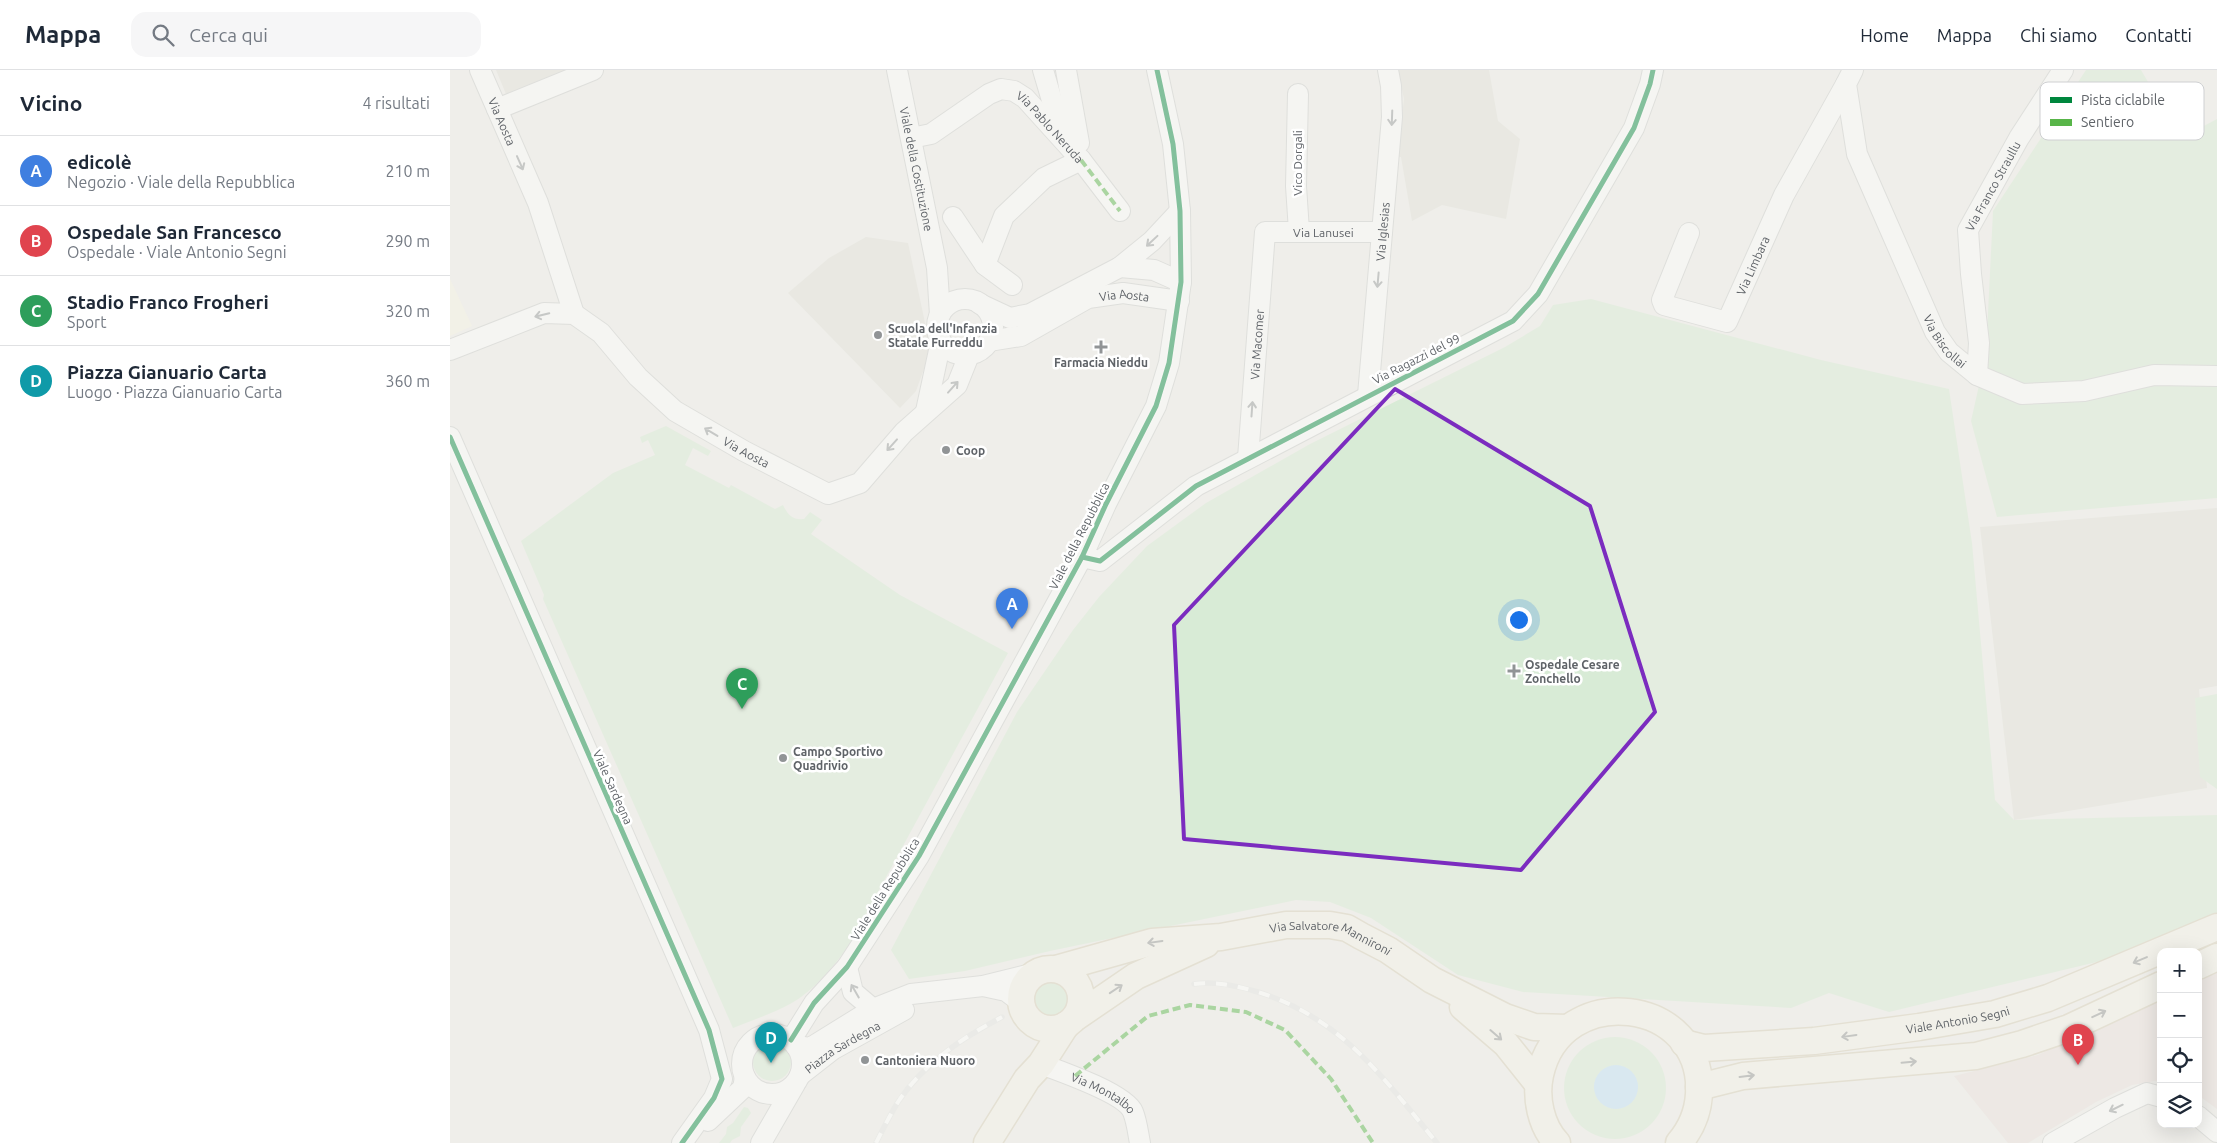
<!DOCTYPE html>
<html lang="it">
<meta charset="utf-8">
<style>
:root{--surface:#fff;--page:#f6f6f7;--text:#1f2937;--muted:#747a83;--line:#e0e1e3;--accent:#919496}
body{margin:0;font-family:Ubuntu,sans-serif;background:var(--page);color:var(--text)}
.controls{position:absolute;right:15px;bottom:15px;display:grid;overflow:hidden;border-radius:10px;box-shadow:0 5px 20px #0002}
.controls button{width:45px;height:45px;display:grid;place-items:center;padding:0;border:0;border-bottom:1px solid var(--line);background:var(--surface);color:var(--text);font:25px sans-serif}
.you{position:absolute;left:1068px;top:549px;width:18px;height:18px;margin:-12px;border:4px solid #fff;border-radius:50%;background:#1a73e8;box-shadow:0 0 0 8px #1a73e833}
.badge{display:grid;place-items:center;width:32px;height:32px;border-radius:50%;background:var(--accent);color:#fff;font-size:16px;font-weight:700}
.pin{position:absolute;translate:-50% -41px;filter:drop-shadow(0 1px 2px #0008)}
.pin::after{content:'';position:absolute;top:26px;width:18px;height:15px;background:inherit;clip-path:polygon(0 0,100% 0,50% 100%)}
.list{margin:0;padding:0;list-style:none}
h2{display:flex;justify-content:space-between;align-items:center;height:65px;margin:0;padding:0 20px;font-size:21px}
h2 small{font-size:16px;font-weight:400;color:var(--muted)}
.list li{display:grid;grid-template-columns:32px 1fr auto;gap:15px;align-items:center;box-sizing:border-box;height:70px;padding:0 20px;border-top:1px solid var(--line)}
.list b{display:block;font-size:19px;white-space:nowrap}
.list p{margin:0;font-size:16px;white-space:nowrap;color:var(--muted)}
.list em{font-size:16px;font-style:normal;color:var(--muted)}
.icon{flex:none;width:28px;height:28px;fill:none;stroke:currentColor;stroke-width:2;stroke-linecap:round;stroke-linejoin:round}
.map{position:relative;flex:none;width:1767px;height:1073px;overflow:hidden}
header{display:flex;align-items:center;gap:30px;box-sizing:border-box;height:70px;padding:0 25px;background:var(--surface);border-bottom:1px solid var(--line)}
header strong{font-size:24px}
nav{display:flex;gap:28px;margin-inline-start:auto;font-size:18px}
.search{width:350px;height:45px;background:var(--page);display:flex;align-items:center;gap:12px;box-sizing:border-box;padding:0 18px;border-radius:15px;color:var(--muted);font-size:19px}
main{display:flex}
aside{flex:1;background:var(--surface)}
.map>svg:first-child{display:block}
.commercial{fill:#f7f3e4}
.education{fill:#e2e0da}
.medical{fill:#eae0de}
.green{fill:#d8ebd6}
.water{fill:#bfe0f9}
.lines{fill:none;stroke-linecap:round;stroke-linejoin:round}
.minor-casing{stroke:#cbcccc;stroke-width:22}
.major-casing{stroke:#d7ceb8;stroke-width:29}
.minor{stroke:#fdfcfc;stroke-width:20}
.major{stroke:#f4f2e9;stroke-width:26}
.rail-casing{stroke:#e4e4e4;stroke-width:5.5}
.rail{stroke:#fff;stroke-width:4;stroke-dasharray:11;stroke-linecap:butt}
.quiet{stroke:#58b549;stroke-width:4;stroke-dasharray:8 4;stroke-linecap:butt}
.cycleway-casing{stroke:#fff;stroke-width:8}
.cycleway{stroke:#00873e;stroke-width:5}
.oneway{stroke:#96999c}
.oneway2{stroke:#939595}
.marked{fill:none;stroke:#7b2cbf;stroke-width:4;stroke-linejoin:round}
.poi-dot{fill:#919496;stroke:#fff;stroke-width:2}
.labels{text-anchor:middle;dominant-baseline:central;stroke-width:5;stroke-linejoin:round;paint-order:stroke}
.street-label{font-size:12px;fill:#5f6368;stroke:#fff}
.poi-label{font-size:12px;font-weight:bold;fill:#5f6368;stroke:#fff;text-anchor:start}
.key{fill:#fff;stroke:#cfd0d2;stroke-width:1}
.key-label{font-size:14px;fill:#5f6368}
</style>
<header>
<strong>Mappa</strong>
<div class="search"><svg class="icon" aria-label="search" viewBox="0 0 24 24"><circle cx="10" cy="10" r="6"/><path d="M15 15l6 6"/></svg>Cerca qui</div>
<nav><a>Home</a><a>Mappa</a><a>Chi siamo</a><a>Contatti</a></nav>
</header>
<main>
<aside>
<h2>Vicino<small>4 risultati</small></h2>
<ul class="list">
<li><span class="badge" style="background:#3f7fe0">A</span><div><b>edicolè</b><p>Negozio · Viale della Repubblica</p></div><em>210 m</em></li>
<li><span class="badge" style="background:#e0444e">B</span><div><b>Ospedale San Francesco</b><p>Ospedale · Viale Antonio Segni</p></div><em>290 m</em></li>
<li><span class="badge" style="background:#2e9e5b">C</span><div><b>Stadio Franco Frogheri</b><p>Sport</p></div><em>320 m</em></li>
<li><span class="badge" style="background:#0f9aa8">D</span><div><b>Piazza Gianuario Carta</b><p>Luogo · Piazza Gianuario Carta</p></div><em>360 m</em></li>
</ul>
</aside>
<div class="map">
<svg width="1767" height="1073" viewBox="0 0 1767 1073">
<rect width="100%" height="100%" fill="#efeeea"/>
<polygon class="commercial" points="0,209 22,256 0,266"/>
<g class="education">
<polygon points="46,0 115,0 56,24"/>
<polygon points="948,0 1039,0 1048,51 1070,69 1056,149 992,135 962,151 951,87 947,87 954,29"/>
<polygon points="416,167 458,173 474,248 480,282 466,321 450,338 338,223 379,188"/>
<polygon points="1767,438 1767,616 1749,619 1757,718 1564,750 1530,457"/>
</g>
<g class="medical">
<polygon points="1767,899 1767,1039 1748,1025 1748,909"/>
<polygon points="1711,927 1711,1010 1682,1015 1646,1032 1578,1073 1558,1073 1504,1006 1588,985"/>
</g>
<g class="green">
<polygon points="1636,0 1691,0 1731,68 1767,49 1767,428 1547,447 1521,351 1536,284 1543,141"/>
<polygon points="1141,229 1371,290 1499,319 1522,473 1545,730 1564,750 1767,745 1767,850 1651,891 1439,942 1379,923 1341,938 1073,922 1008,905 921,848 880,832 846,830 600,881 515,901 459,909 441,880 567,642 623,560 649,527 697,476 756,433 860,374 1055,277 1090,256 1103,235"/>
<path d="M216,356L261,381L258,386L243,378L235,395L279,418L281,415L325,439L333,435C338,445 342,450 354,449L360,442L372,450L361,464L450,525L558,583L398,877C382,898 364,921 340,934C322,944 302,950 283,958L93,529L94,525L71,471L163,403L205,385L198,370L192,373L190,367Z"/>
<polygon points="1767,624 1767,719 1750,707 1745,628"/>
<circle cx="602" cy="929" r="21"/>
<circle cx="1165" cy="1018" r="51"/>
<circle cx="322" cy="992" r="19"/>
<polygon points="294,1037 298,1038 301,1043 291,1057 290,1066 282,1070 280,1073 269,1073 276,1064 277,1057 283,1053"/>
</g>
<circle class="water" cx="1166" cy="1017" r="22"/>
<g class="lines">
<defs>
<g id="minor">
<path id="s1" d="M30,0L88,133L124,244"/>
<path id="s2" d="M447,0L487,198L490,245"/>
<polyline points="593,0 603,34 620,68"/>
<polyline points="616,0 629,73"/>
<path id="s3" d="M1403,0L1396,14L1407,84L1485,262L1499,282L1527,305L1572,324L1634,321L1704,305L1767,306"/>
<polyline points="848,24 846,116 849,161"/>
<polyline points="47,39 143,0"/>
<path id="s4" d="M461,68L481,64L539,24L551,19L564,21L575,28L631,90L670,141"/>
<polyline points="503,147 535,195 562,215"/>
<path id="s5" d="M1239,163L1212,230L1214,235L1277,252L1334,125L1396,14"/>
<polyline points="535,195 554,146 594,108 631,90"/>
<polyline points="670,197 704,200 731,212"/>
<circle cx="515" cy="257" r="28"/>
<polyline points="530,234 560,248 580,244 670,197 702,171 730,141"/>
<path id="s6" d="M539,271L571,266L638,228L673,223L729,231"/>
<path id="s7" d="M0,280L94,243L124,244L151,263L188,307L225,341L294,381L378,424L410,413L454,362L507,315L519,285"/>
<path id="s8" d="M1527,305L1529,273L1521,204L1518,160L1569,68L1613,0"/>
<path id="s9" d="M918,325L942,47L941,16L938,0"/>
<polyline points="476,341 491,271"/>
<polyline points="0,367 259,960 272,1009 264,1028 232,1073"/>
<path id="s10" d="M798,388L815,162H932"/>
<polyline points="632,487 650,491 746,416 1063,251 1088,224 1184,58 1200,14 1203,0"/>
<polyline points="397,897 403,922 423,939"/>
<polyline points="533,916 556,921 572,933"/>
<circle cx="322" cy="994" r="30"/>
<polyline points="341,970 364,933 397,897 469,786 632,487 656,434 706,336 719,293 731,212 730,141 723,74 707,0"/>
<polyline points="346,976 360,978 423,939 461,924 533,916 589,902"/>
<path id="s11" d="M591,994C610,1001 676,1024 683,1042C687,1052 688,1063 690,1073"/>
<path id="s12" d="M350,1005L382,980L454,940"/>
<polyline points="1748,1046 1767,1062"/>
<polyline points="258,1051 293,1018 295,1007"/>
<polyline points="311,1073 345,1014"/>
<polyline points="1603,1073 1665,1038 1697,1023 1711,1027"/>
</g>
<g id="major">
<polyline points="1748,896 1767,887"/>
<path id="s13" d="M606,899L702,872L771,867L836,855H880L897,858L911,866L938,880L982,910L1055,947L1084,957L1118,958"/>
<circle cx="601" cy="929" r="30"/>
<polyline points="1013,937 1056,974 1088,1014"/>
<polyline points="626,947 686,906 756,874"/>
<path id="s14" d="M1234,973L1254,978L1364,971L1469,957L1545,944L1598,928L1767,857"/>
<polyline points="1249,1017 1293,1006 1526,986 1572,974 1619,958 1711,915"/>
<polyline points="537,1073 577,1009 591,994 616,955"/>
<path d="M1107,1073C1091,1056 1085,1028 1090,1005C1111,909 1255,927 1249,1024C1248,1042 1241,1059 1229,1073"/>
</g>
</defs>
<use href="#minor" class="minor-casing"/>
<use href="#major" class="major-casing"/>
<use href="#minor" class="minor"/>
<use href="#major" class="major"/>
<defs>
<g id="rail">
<path d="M744,914C767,911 787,916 808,922C892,948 934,1009 987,1073"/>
<path d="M426,1073C433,1059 440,1045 448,1032C474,993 512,968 552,947"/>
</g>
</defs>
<use href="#rail" class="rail-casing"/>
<use href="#rail" class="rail"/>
<g class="quiet">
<polyline points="631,90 670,141"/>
<polyline points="625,1006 698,946 740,935 796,942 835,960 881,1009 923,1073"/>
</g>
<defs>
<g id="cycleway">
<polyline points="0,367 259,960 272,1009 264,1028 232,1073"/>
<polyline points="632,487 650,491 746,416 1063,251 1088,224 1184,58 1200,14 1203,0"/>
<polyline points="341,970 364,933 397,897 469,786 632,487 656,434 706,336 719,293 731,212 730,141 723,74 707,0"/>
</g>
</defs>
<use href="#cycleway" class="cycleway-casing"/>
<use href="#cycleway" class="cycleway"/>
</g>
<defs><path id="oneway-shaft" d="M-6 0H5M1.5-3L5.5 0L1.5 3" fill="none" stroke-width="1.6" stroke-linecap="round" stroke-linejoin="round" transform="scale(1.25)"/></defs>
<g class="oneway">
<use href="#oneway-shaft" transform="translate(942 48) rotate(92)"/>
<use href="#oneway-shaft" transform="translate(70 93) rotate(66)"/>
<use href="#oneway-shaft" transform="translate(702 171) rotate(137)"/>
<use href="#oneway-shaft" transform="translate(928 210) rotate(95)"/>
<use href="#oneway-shaft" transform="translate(92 245) rotate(166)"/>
<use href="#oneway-shaft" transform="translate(503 317) rotate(-48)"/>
<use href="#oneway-shaft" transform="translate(802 339) rotate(-86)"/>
<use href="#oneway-shaft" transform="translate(261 362) rotate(-149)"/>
<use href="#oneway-shaft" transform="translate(442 375) rotate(132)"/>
<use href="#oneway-shaft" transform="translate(405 921) rotate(-120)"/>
<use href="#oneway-shaft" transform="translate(1666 1038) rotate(154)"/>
</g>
<g class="oneway2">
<use href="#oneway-shaft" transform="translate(705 872) rotate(172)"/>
<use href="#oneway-shaft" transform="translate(1690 890) rotate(157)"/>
<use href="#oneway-shaft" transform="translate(666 919) rotate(-34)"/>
<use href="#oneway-shaft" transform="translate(1649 944) rotate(-25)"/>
<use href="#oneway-shaft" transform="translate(1046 965) rotate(41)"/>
<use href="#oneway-shaft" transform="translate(1399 966) rotate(172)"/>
<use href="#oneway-shaft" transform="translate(1459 992) rotate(-5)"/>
<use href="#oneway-shaft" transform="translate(1297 1006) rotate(-7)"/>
</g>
<path d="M0 0H1767V1073H0ZM945,319L1140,436L1205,642L1071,800L734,769L724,555Z" fill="#efeeea" fill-opacity=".55" fill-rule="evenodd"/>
<path class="marked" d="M945,319L1140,436L1205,642L1071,800L734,769L724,555Z"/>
<g class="poi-dot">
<circle cx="428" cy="265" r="5"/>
<path d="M648.5 269.5h5v5h5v5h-5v5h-5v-5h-5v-5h5z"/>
<circle cx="496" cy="380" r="5"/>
<path d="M1061.5 593.5h5v5h5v5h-5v5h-5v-5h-5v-5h5z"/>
<circle cx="333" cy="688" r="5"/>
<circle cx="415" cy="990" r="5"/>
</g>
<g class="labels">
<g class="street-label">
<text stroke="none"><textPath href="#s1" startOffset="56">Via Aosta</textPath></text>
<text stroke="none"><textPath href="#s4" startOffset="168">Via Pablo Neruda</textPath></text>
<text transform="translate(847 93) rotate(-90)">Vico Dorgali</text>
<text stroke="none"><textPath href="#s2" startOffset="101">Viale della Costituzione</textPath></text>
<text stroke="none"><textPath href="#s8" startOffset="196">Via Franco Straullu</textPath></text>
<text stroke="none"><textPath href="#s10" startOffset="285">Via Lanusei</textPath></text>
<text stroke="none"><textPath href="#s9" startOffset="164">Via Iglesias</textPath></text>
<text stroke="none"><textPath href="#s5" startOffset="205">Via Limbara</textPath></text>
<text stroke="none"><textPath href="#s6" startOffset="146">Via Aosta</textPath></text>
<text stroke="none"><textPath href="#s3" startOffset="294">Via Biscollai</textPath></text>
<text stroke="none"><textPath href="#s10" startOffset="114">Via Macomer</textPath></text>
<text transform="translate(966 289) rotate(-27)">Via Ragazzi del 99</text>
<text stroke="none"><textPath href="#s7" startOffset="354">Via Aosta</textPath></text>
<text transform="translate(629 466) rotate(-63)">Viale della Repubblica</text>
<text transform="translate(163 717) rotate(66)">Viale Sardegna</text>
<text transform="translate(435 819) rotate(-58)">Viale della Repubblica</text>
<text stroke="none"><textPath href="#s13" startOffset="282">Via Salvatore Mannironi</textPath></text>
<text stroke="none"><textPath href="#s14" startOffset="276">Viale Antonio Segni</textPath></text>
<text stroke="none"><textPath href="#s12" startOffset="51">Piazza Sardegna</textPath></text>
<text stroke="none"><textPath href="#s11" startOffset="69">Via Montalbo</textPath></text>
</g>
<g class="poi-label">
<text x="438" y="258">Scuola dell'Infanzia<tspan x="438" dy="14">Statale Furreddu</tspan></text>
<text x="651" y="292" text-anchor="middle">Farmacia Nieddu</text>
<text x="506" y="380">Coop</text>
<text x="1075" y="594">Ospedale Cesare<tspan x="1075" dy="14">Zonchello</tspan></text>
<text x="343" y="681">Campo Sportivo<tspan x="343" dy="14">Quadrivio</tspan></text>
<text x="425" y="990">Cantoniera Nuoro</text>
</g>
</g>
<rect x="1590" y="12" width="164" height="58" rx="8" class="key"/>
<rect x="1600" y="27" width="22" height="6" fill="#00873e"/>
<rect x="1600" y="49" width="22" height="7" fill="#58b549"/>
<g class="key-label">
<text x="1631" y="35">Pista ciclabile</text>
<text x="1631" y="57">Sentiero</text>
</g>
</svg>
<div class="controls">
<button>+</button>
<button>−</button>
<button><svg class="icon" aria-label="locate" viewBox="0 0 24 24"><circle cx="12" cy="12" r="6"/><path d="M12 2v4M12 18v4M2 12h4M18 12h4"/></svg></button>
<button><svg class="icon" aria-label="layers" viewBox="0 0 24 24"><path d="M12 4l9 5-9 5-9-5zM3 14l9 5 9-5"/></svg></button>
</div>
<div class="you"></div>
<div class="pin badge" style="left:562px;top:559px;background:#3f7fe0">A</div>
<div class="pin badge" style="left:1628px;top:995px;background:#e0444e">B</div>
<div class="pin badge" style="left:292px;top:639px;background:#2e9e5b">C</div>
<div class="pin badge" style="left:321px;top:993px;background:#0f9aa8">D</div>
</div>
</main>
